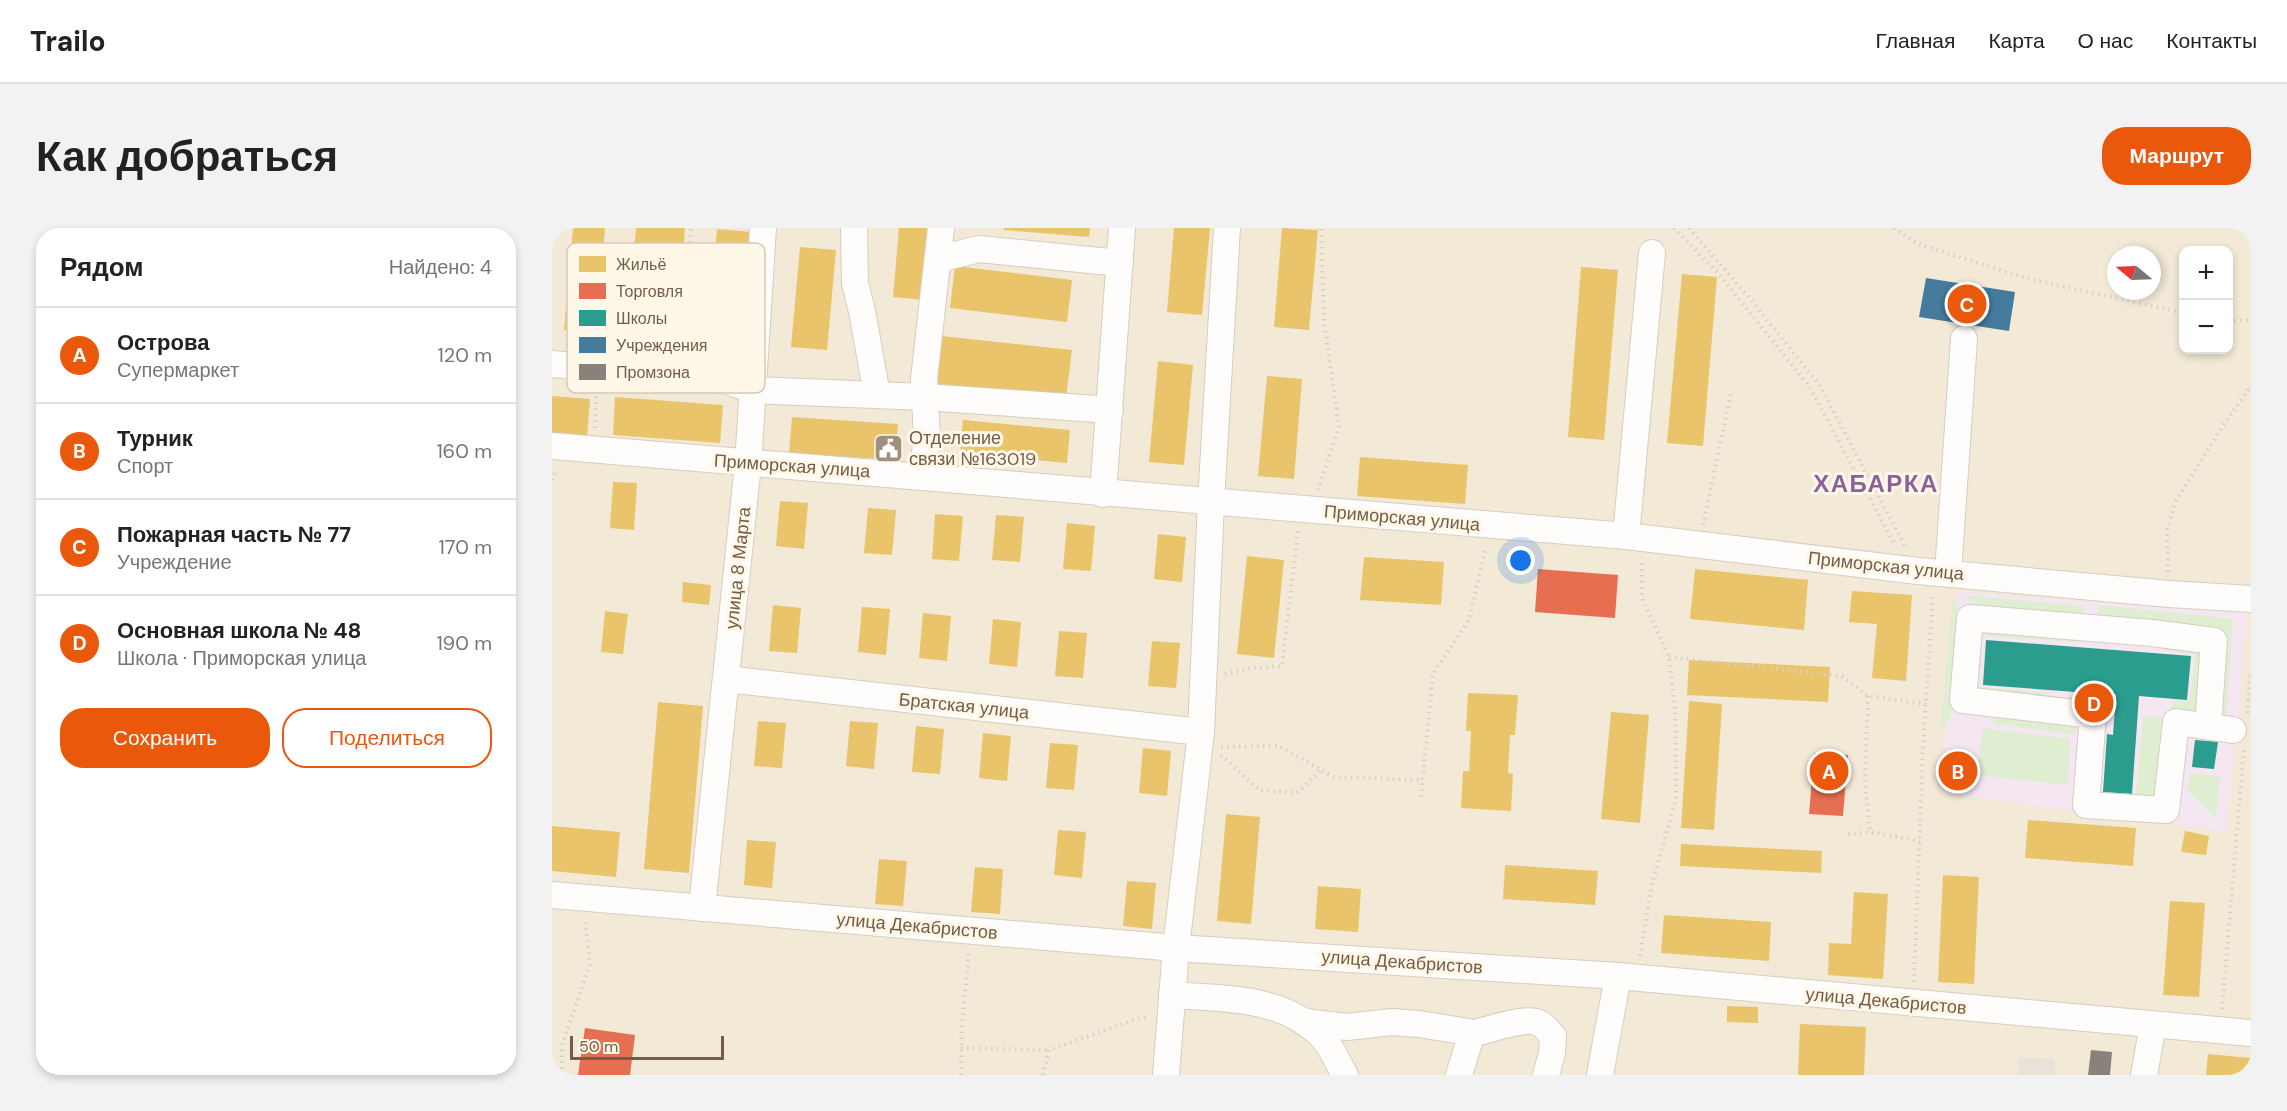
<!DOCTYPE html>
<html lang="ru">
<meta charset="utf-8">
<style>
:root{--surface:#fff;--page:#f2f2f2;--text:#222;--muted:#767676;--line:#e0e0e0;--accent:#ea580c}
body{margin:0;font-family:"DM Sans",sans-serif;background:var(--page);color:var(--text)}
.controls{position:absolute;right:18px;top:18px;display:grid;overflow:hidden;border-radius:12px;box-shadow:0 3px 9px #0003}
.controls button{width:54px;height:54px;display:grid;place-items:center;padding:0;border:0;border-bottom:2px solid var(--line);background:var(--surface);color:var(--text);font:30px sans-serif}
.compass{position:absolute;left:1555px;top:18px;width:54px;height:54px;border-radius:50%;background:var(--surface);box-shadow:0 3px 9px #0003;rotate:289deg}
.scale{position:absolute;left:18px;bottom:15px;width:154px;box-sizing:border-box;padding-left:6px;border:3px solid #755c47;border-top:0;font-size:16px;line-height:21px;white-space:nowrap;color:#755c47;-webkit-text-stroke:4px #fff8e8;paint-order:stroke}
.you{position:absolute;left:969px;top:333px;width:21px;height:21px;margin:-15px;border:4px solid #fff;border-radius:50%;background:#1a73e8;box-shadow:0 0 0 9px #1a73e833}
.badge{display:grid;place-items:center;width:39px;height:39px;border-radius:50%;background:var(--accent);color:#fff;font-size:20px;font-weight:700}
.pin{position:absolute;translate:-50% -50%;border:3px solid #fff;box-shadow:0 2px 6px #0006}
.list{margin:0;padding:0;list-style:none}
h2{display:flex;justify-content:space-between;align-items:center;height:78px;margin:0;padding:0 24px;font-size:26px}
h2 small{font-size:20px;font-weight:400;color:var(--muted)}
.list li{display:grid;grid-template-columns:39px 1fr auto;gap:18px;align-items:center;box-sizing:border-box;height:96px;padding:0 24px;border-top:2px solid var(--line)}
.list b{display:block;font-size:22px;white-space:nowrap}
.list p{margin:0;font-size:20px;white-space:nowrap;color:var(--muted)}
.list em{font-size:20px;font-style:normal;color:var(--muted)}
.actions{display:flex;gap:12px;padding:18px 24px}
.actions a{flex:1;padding:14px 0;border:2px solid var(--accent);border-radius:24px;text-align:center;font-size:21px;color:var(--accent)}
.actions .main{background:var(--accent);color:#fff}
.map{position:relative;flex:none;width:1699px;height:847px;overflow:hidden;border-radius:24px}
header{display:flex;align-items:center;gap:36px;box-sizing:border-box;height:84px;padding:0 30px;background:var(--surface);border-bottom:2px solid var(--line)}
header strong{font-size:28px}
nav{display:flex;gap:33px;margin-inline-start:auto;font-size:21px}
.intro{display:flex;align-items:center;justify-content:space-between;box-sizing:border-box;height:144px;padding:0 36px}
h1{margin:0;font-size:42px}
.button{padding:15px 27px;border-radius:24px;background:var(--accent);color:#fff;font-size:21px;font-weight:700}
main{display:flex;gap:36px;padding:0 36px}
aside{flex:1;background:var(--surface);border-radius:24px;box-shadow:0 3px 9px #0003}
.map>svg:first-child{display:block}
.residential{fill:#f3e9d7;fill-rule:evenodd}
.industrial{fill:#eae2d8}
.education{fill:#f4e7f1}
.green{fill:#dfeed1}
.homes{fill:#e9c46a}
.shops{fill:#e76f51}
.schools{fill:#2a9d8f}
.public{fill:#457b9d}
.industry{fill:#8a817c}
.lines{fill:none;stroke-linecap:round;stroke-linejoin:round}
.minor-casing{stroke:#d6cdc2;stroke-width:28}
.path{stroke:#d7d0c9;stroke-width:4;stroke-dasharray:1.5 4.5;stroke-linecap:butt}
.minor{stroke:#fefdfb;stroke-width:26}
.labels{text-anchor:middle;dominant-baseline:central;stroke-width:6;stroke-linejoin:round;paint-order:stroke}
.poi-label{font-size:18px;fill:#755c47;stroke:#fff8e8;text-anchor:start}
.street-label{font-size:18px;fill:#755c47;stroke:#fff8e8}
.district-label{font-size:24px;font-weight:bold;letter-spacing:1.5px;fill:#8c6299;stroke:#fff8e8}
.key{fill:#fff8e8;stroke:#d6c9b8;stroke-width:1.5}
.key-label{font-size:16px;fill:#755c47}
</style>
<header>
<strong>Trailo</strong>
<nav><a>Главная</a><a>Карта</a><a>О нас</a><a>Контакты</a></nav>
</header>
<div class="intro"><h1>Как добраться</h1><a class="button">Маршрут</a></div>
<main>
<aside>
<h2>Рядом<small>Найдено: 4</small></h2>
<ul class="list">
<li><span class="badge">A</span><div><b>Острова</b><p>Супермаркет</p></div><em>120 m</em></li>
<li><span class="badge">B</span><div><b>Турник</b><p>Спорт</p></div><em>160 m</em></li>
<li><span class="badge">C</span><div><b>Пожарная часть № 77</b><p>Учреждение</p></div><em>170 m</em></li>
<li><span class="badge">D</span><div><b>Основная школа № 48</b><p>Школа · Приморская улица</p></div><em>190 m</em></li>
</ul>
<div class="actions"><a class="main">Сохранить</a><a>Поделиться</a></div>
</aside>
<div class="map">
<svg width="1699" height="847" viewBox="0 0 1699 847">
<rect width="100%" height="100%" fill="#f7f2e7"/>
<path class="residential" d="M0,0H1699V847H0ZM1632,22H1676V122H1632ZM1564,27H1600V63H1564Z"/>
<polygon class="industrial" points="1467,830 1503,831 1502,847 1466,847"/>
<polygon class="education" points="1405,364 1695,385 1675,604 1389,565"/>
<g class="green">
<polygon points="1410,367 1531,378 1530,392 1426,385 1427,377"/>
<polygon points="1401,370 1408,383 1399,486 1388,505"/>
<polygon points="1547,377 1681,391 1674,496 1663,494 1669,406 1544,394"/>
<polygon points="1423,401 1525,403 1524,414 1430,408 1427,459 1494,464 1494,472 1422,466"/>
<polygon points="1607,418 1651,418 1646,482 1638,487 1620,485 1619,473 1638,473 1643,427 1610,422"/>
<polygon points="1441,485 1525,491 1523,507 1442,496"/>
<polygon points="1591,489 1614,489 1607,572 1596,577 1584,566"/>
<polygon points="1431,500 1518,511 1516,557 1424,547"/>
<polygon points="1638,545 1668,548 1664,591 1636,563"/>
</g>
<g class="homes">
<polygon points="21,0 53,0 44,104 12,102"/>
<polygon points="84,0 133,0 124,110 75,106"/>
<polygon points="347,0 381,0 374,72 341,69"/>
<polygon points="452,0 538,0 537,9 452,2"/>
<polygon points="622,0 658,0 650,87 615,84"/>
<polygon points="730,0 766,2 757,102 722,99"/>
<polygon points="165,1 200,4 192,104 156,101"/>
<polygon points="248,19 284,22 275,122 239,119"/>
<polygon points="403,38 520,52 515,94 398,80"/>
<polygon points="1029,39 1066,42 1052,212 1016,209"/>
<polygon points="1130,46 1165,49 1151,218 1115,215"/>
<polygon points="390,108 520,122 514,170 385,156"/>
<polygon points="606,133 641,137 632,237 597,234"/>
<polygon points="715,148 750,151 742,251 706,248"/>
<polygon points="0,168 38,171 35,209 0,207"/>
<polygon points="63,169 171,177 168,215 61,207"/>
<polygon points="240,189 346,196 343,232 237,225"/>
<polygon points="411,192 518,202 515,235 408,225"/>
<polygon points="808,229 916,237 913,276 805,268"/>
<polygon points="61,254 85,255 82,302 58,300"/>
<polygon points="228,273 256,275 252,321 224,318"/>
<polygon points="316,280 344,282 340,327 312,325"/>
<polygon points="383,286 411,288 407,333 380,331"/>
<polygon points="444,287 472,289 468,334 440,332"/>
<polygon points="515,295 543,298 539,343 511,341"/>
<polygon points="606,306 634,309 630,354 602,351"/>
<polygon points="695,328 732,332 722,430 685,426"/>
<polygon points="812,329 892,334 889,377 808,372"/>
<polygon points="1143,341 1256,352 1252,402 1138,391"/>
<polygon points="131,354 159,357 157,377 130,374"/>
<polygon points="1300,363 1360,367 1354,453 1320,450 1325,396 1297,394"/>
<polygon points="221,377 249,380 245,425 217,423"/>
<polygon points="310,379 338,381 334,427 306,424"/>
<polygon points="53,383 76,386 71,426 49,424"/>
<polygon points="371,385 399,388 395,433 367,430"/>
<polygon points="441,391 469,394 465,439 437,436"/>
<polygon points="507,403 535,405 531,450 503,448"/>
<polygon points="600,413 628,415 624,460 596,458"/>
<polygon points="1137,432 1278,439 1276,474 1135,467"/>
<polygon points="916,465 966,467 963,507 958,507 956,545 961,546 959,583 909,580 911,543 917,543 919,503 914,503"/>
<polygon points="1137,473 1170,476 1162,602 1129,600"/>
<polygon points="106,474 151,478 137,645 92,641"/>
<polygon points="1059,484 1097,487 1088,595 1049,591"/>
<polygon points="206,493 234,495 230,540 202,538"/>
<polygon points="298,493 326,495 322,541 294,538"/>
<polygon points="364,498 392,501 388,546 360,544"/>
<polygon points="431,505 459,508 455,553 427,550"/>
<polygon points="498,515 526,517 522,562 494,560"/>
<polygon points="591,520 619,523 615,568 587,565"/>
<polygon points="674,586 708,589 699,696 665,693"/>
<polygon points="1476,592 1584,600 1581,638 1473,630"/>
<polygon points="0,598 68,604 64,649 0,643"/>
<polygon points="506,602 534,604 530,650 502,647"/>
<polygon points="1633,603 1657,608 1654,627 1629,624"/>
<polygon points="195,612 224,614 220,660 192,657"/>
<polygon points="1129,616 1270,623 1269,645 1128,638"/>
<polygon points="327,631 355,633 351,678 323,676"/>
<polygon points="953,637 1046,643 1043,677 951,671"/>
<polygon points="423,639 451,641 448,686 419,684"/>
<polygon points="1391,647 1427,649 1422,756 1386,754"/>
<polygon points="575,653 604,655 600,701 571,698"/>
<polygon points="766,658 809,661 806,704 763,701"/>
<polygon points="1302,664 1336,666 1331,751 1276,747 1277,715 1299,716"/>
<polygon points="1618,673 1653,675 1647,769 1611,767"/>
<polygon points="1112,687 1219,694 1217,733 1109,725"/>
<polygon points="1175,778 1206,779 1206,795 1175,794"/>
<polygon points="1248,796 1314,799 1312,847 1246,847"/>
<polygon points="1656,826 1699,830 1699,847 1654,847"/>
</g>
<g class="shops">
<polygon points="986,341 1066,347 1063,390 983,384"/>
<polygon points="1262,525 1296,527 1291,588 1257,586"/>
<polygon points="33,800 83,807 78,847 26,847"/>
</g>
<g class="schools">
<polygon points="1434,412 1639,428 1635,472 1587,468 1580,566 1551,564 1555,506 1561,507 1564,467 1431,457"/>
<polygon points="1643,512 1666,514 1662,541 1640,539"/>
</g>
<polygon class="public" points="1374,50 1463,64 1457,103 1367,89"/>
<polygon class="industry" points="1539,822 1560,824 1558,847 1536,847"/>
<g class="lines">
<defs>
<g id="minor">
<polyline points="302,0 303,55 310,83 325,167"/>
<polyline points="386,31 427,21 568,35"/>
<polyline points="0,136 172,152 201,162 373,169 558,182"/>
<polyline points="0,218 1074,308 1366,343 1617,366 1699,371"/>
<polyline points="370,248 375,210 372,151 389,0"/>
<polyline points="551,266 570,0"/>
<polyline points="1074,308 1100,25"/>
<polyline points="1396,345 1412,111"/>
<polyline points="174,451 649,504"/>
<polyline points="1656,498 1662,413 1600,405 1418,390 1411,472 1541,487 1534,577 1614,582 1624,494 1681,502"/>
<polyline points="0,667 624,720 1066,748 1699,805"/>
<polyline points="150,680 196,236 211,0"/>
<path d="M620,767C672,771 734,768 772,811C781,822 786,835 793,847"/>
<polyline points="752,794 795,799 840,794 867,796 922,805"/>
<polyline points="614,847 624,720 649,504 659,274 675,0"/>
<path d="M907,847L919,808L922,805C937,802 975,788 987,795C993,798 997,804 1001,808L1000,825L994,847"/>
<polyline points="1048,847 1066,748"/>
<polyline points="1592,847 1601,797"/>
</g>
</defs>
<use href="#minor" class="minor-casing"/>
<g class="path">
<polyline points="1122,0 1166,45 1257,158 1343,317"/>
<polyline points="1137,0 1200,73 1268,158 1353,318"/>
<polyline points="1342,0 1364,15 1473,50 1632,85"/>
<polyline points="1676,93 1699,92"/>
<polyline points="134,126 129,121 139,0"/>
<polyline points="43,200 44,163"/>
<polyline points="0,252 4,241"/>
<polyline points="766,262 787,198 772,93 769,0"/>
<polyline points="1151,297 1179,165"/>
<polyline points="1616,344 1615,303 1623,274 1672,196 1699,158"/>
<polyline points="1117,429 1290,448 1316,468 1374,476"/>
<polyline points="673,446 701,440 730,438 746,303"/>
<polyline points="1316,468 1313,555 1318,604"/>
<polyline points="1695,485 1699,444"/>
<polyline points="669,519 727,518 782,549 870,552"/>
<polyline points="669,527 707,562 745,565 769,542"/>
<polyline points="869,569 881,445 917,392 934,319"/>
<polyline points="1296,606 1318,604 1368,613"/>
<polyline points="1088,728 1100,656 1124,571 1123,480 1117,429 1090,370 1090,333"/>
<polyline points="1362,754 1371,518 1381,366"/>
<polyline points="1670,781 1692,519"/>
<polyline points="409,820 497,822"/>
<polyline points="10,847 10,817 38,736 33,691"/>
<polyline points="409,847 410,796 417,725"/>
<polyline points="491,847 497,822 579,793 597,788"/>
</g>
<use href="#minor" class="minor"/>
</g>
<defs>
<symbol id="civic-square" viewBox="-11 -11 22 22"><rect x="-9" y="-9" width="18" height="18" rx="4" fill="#a2907f" stroke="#fff8e8"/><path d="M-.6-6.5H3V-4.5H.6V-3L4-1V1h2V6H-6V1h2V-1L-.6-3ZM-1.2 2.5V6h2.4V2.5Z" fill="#fff"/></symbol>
</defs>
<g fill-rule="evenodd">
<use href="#civic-square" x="320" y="204" width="33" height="33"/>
</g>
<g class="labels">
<g class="poi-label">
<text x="357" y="210">Отделение<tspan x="357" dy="21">связи №163019</tspan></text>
</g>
<g class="street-label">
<text transform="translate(240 238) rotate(4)">Приморская улица</text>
<text transform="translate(850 290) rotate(5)">Приморская улица</text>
<text transform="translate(1334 338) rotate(6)">Приморская улица</text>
<text transform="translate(186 340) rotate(-84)">улица 8 Марта</text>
<text transform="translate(412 478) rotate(6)">Братская улица</text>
<text transform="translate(365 698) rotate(5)">улица Декабристов</text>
<text transform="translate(850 734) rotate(4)">улица Декабристов</text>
<text transform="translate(1334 773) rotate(5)">улица Декабристов</text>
</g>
<g class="district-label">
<text x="1324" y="255">ХАБАРКА</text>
</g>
</g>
<rect x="15" y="15" width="198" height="150" rx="9" class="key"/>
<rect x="27" y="28" width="27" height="16" fill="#e9c46a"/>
<rect x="27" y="55" width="27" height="16" fill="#e76f51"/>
<rect x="27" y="82" width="27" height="16" fill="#2a9d8f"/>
<rect x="27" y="109" width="27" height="16" fill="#457b9d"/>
<rect x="27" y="136" width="27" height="16" fill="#8a817c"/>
<g class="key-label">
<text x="64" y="42">Жильё</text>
<text x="64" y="69">Торговля</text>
<text x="64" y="96">Школы</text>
<text x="64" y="123">Учреждения</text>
<text x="64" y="150">Промзона</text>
</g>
</svg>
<div class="controls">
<button>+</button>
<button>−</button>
</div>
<svg class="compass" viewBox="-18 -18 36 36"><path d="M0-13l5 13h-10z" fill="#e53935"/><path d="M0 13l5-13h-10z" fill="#767676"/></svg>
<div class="scale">50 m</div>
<div class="you"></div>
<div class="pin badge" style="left:1277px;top:543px">A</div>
<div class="pin badge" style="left:1406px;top:543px">B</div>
<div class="pin badge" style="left:1415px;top:76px">C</div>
<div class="pin badge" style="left:1542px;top:475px">D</div>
</div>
</main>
